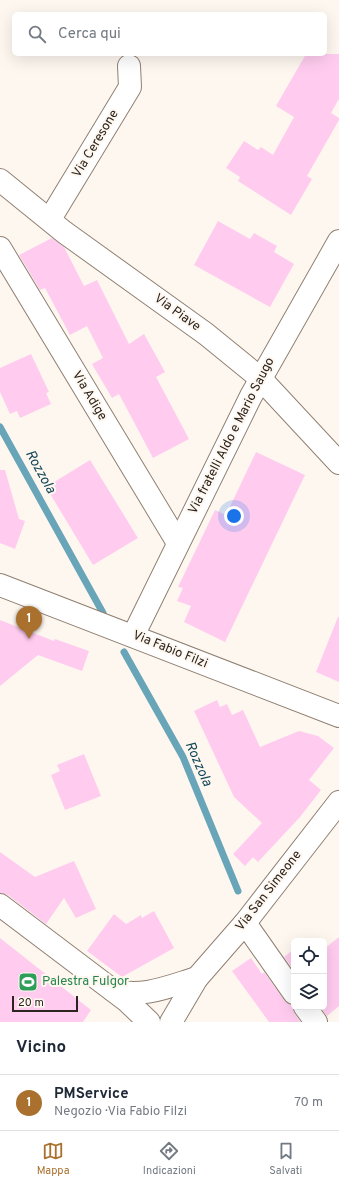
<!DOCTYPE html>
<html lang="it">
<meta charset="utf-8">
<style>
:root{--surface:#fff;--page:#f6f6f7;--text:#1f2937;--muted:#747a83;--line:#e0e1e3;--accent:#a9702e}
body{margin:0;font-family:Overpass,sans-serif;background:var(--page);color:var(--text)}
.controls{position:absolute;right:12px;bottom:12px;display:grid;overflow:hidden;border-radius:6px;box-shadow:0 4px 16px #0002}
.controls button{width:36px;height:36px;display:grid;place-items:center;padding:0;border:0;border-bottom:1px solid var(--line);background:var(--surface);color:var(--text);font:20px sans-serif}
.scale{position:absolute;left:12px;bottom:10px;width:66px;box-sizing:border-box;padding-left:4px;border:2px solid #2b241e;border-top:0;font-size:11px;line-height:14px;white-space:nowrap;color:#2b241e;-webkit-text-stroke:3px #fef7f0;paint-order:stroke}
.you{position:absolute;left:234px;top:516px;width:14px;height:14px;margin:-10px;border:3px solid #fff;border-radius:50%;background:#1a73e8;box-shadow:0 0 0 6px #1a73e833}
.badge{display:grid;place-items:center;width:26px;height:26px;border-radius:50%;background:var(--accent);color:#fff;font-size:13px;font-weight:700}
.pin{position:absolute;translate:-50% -33px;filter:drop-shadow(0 1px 2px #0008)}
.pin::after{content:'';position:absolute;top:21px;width:14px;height:12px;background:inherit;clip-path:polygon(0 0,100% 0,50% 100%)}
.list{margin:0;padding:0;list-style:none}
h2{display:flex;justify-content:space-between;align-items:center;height:52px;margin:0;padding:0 16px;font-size:17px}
h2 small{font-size:13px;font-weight:400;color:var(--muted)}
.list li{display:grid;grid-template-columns:26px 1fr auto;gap:12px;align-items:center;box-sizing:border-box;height:56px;padding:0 16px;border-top:1px solid var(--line)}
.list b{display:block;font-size:15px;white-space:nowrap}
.list p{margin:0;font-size:13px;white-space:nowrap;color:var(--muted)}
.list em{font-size:13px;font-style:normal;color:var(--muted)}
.icon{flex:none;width:22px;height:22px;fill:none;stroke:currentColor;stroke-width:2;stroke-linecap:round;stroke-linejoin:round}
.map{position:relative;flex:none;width:339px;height:1022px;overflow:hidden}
.search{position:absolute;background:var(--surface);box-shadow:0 4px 16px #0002;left:12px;right:12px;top:12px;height:44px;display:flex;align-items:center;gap:10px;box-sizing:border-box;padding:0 14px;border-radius:6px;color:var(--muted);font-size:15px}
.sheet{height:108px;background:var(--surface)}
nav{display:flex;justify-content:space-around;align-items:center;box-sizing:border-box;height:56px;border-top:1px solid var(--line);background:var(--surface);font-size:11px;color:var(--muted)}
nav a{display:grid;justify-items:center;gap:2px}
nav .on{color:var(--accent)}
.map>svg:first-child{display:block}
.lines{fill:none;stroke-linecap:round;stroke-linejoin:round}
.stream{stroke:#69a5b9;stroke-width:7}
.building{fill:#ffccef}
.minor-casing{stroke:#908072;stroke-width:24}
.minor{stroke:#fff;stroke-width:22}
.labels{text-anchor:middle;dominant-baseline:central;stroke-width:4;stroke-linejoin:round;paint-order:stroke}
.street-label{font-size:13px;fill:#2b241e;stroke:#fef7f0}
.leisure-label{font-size:13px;fill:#27864d;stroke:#fef7f0;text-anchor:start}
.water-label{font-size:14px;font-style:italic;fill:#134758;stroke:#fef7f0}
</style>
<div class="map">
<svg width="339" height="1022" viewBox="0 0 339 1022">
<rect width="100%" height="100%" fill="#fef7f0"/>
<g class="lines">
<g class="stream">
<polyline points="0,427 103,613"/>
<polyline points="124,652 183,757 238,891"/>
</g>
</g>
<g class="building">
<polygon points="306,54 339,54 339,99 331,113 339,118 339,120 307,176 312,179 291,215 238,181 240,177 226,168 244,141 258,150 261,147 273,155 294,117 276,106"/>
<polygon points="218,221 250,239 254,233 277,246 274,252 294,264 270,307 194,265"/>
<polygon points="52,238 64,247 84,286 97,280 129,344 144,334 165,372 156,377 189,439 153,458 119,394 112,398 92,364 103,358 87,326 70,335 45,288 40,290 19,255"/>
<polygon points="31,354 49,392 46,393 51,404 20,418 17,411 10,414 0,392 0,368"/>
<polygon points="256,452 305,475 225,642 184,622 191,606 177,601 183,588 178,587 215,510 226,515"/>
<polygon points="90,460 138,538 93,565 46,487"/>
<polygon points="0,470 5,470 19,519 25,521 15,549 0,543"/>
<polygon points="338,617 339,617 339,682 316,672"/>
<polygon points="0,620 54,641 55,639 89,651 82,671 38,655 0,686"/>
<polygon points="217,700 220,707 227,704 232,715 243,710 260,747 299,731 318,736 334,748 309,780 321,790 300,817 258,862 253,857 245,866 233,854 262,823 234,797 194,711"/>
<polygon points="84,754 101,796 65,810 51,775 60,771 57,765"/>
<polygon points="0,852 35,877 74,861 96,909 76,918 64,898 46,924 8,895 0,893"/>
<polygon points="154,911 174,948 122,977 87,951 114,914 126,924 141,915 142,918"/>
<polygon points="339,937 339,1006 327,1016 320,1007 324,1007 324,949"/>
<polygon points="0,938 91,1010 83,1022 0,1022"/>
<polygon points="294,949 294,971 284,957"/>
<polygon points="251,958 262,974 264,972 284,1000 293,1005 295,1014 300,1022 269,1022 232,971"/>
</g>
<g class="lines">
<defs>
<g id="minor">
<polyline points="0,180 64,232 206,334 260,378 339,463"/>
<polyline points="50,219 130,87 129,66"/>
<polyline points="0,248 178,543"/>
<polyline points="0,585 339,716"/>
<polyline points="133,636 251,396 339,241"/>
<polyline points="0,905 127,1001 149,1022"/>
<polyline points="245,923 294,993"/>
<path d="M113,990C141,999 170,986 197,978"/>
<polyline points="305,1007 316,1022"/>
<polyline points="171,1022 197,978 245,923 339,802"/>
</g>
</defs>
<use href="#minor" class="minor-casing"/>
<use href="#minor" class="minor"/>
</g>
<defs>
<symbol id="stadium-square" viewBox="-11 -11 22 22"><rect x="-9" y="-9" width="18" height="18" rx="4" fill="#2e9e5b" stroke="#fef7f0"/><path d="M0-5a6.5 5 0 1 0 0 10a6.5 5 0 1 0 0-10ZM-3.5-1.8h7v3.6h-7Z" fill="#fff"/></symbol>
</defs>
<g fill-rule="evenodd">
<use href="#stadium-square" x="17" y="971" width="22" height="22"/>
</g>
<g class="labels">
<g class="street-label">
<text transform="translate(96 144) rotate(-59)">Via Ceresone</text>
<text transform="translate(177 313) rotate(36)">Via Piave</text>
<text transform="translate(89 396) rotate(59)">Via Adige</text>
<text transform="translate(232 436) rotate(-63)">Via fratelli Aldo e Mario Saugo</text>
<text transform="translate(170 650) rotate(22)">Via Fabio Filzi</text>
<text transform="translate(269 891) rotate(-52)">Via San Simeone</text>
</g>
<g class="leisure-label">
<text x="42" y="982">Palestra Fulgor</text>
</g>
<g class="water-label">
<text transform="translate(40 472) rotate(61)">Rozzola</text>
<text transform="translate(198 764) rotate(66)">Rozzola</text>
</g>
</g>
</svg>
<div class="controls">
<button><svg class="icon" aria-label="locate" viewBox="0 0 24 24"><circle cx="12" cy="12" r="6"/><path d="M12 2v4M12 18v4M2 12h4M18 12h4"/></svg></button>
<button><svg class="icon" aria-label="layers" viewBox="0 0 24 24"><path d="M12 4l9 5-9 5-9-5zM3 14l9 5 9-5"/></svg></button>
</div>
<div class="scale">20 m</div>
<div class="you"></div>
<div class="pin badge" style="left:29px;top:639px">1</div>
<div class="search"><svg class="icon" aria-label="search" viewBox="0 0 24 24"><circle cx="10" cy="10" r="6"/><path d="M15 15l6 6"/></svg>Cerca qui</div>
</div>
<section class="sheet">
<h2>Vicino<small></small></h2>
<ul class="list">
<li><span class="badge">1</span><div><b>PMService</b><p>Negozio · Via Fabio Filzi</p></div><em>70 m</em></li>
</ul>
</section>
<nav>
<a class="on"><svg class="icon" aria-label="map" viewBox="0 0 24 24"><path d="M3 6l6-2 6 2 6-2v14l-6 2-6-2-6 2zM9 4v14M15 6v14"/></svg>Mappa</a>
<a><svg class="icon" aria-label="directions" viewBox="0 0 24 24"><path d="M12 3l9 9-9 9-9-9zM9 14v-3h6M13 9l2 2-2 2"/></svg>Indicazioni</a>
<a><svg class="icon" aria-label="saved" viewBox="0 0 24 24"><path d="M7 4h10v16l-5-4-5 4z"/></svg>Salvati</a>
</nav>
